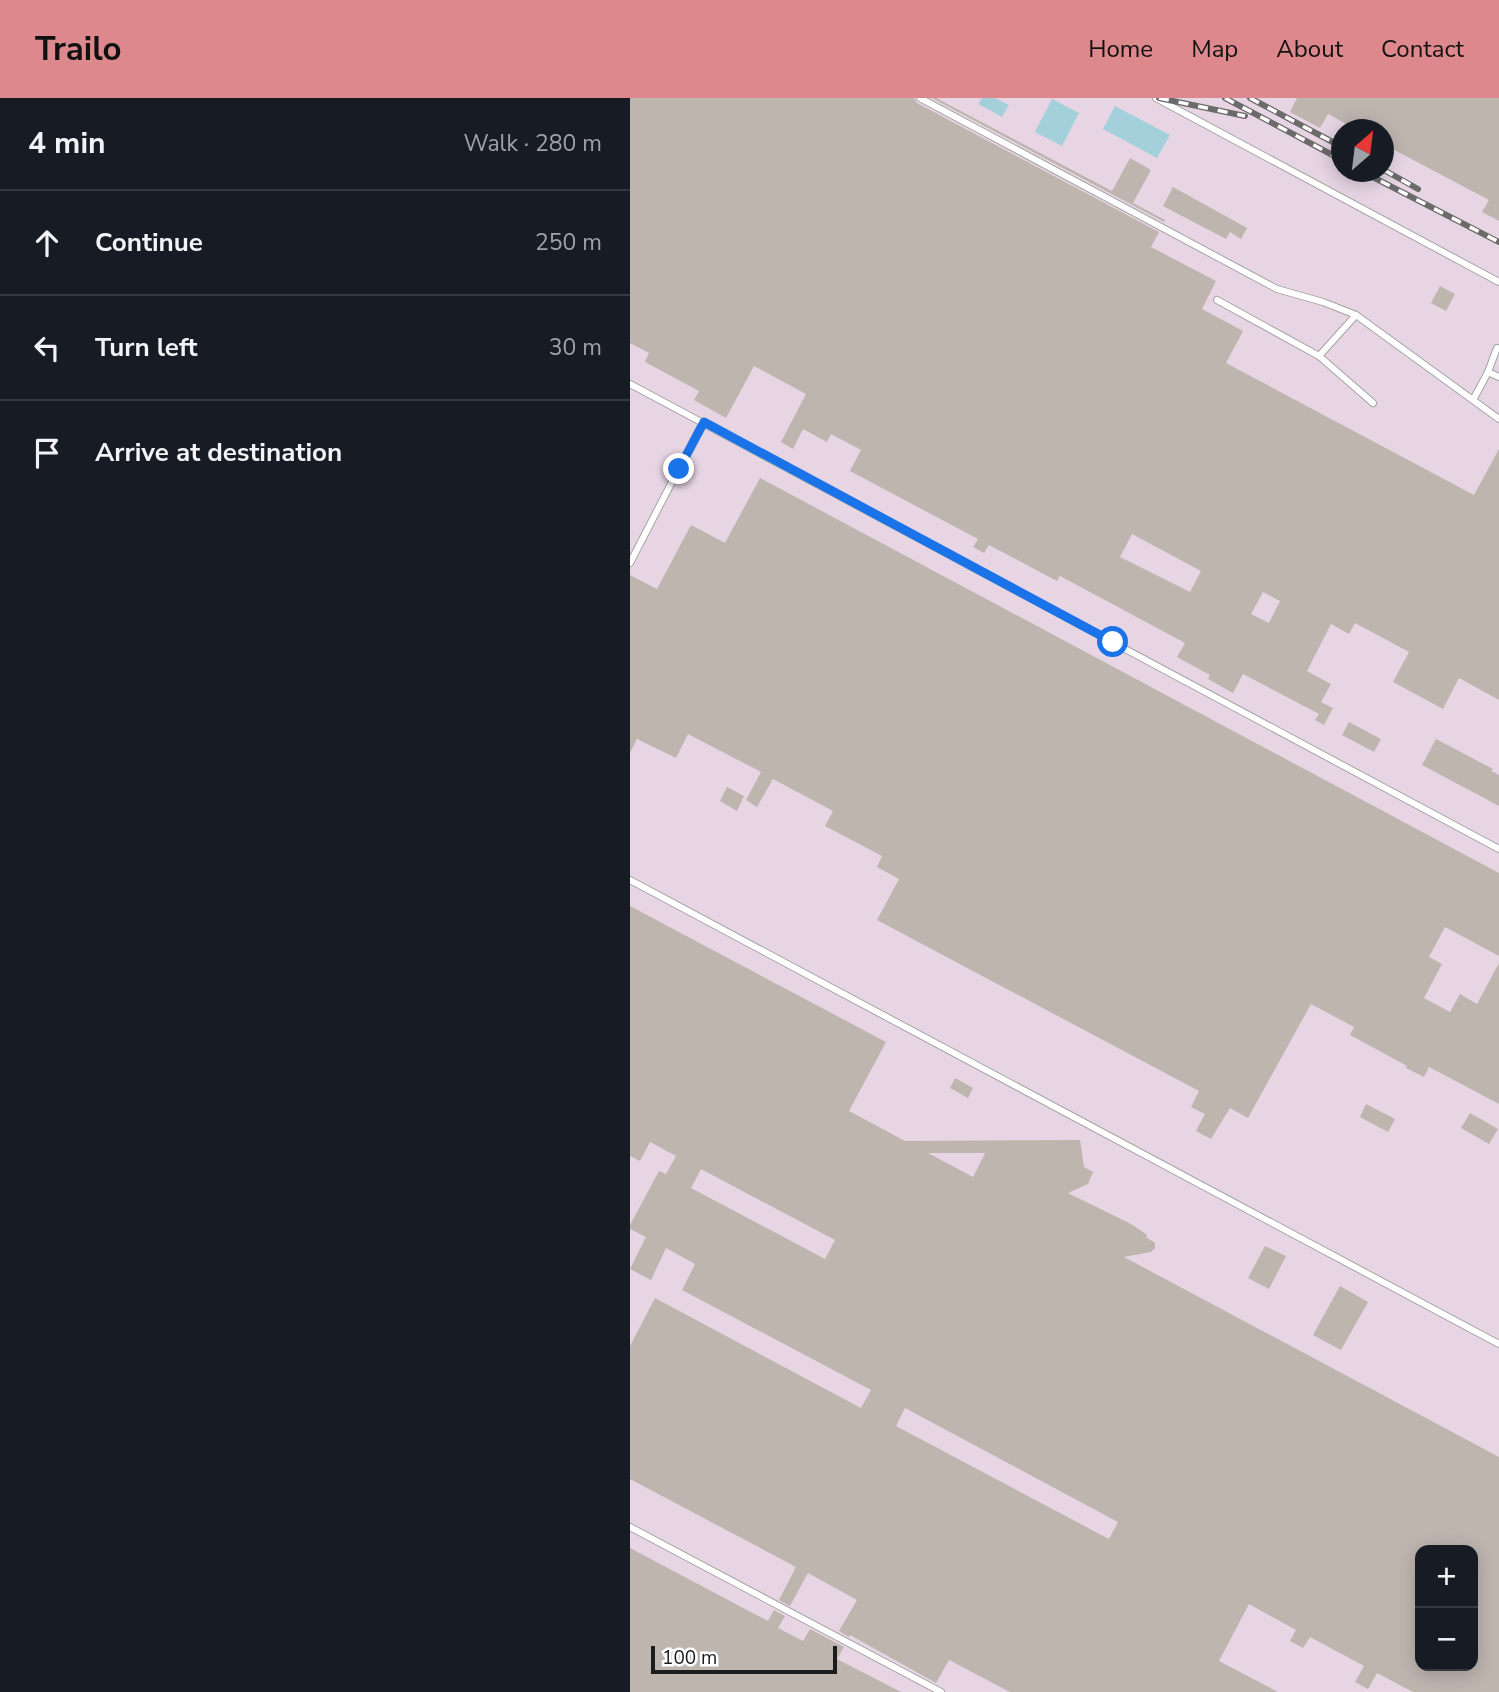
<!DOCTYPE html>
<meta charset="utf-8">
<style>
:root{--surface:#171b24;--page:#242831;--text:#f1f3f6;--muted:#9ea1a6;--line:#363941;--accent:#dd888c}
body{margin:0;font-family:"Nunito Sans",sans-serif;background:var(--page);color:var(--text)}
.controls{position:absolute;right:21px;bottom:21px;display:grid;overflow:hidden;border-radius:14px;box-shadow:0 4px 18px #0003}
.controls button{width:63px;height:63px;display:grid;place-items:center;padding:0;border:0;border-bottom:2px solid var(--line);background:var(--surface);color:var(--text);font:35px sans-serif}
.compass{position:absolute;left:701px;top:21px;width:63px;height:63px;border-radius:50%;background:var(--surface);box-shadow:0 4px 18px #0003;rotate:28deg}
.scale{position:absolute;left:21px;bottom:18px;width:186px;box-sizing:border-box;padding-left:7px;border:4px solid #1d1d1d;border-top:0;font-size:19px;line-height:24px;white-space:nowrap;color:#1d1d1d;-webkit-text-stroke:5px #fff;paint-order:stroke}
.stop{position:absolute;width:21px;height:21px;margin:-16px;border:5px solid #1a73e8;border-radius:50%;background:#fff}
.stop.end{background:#1a73e8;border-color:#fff;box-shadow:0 2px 7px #0008}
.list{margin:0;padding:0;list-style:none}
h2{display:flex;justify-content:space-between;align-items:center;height:91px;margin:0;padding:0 28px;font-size:30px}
h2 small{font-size:23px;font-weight:400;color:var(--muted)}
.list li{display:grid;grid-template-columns:46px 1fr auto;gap:21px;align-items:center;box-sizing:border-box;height:105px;padding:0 28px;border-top:2px solid var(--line)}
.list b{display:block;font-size:26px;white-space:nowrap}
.list em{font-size:23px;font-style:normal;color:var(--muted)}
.icon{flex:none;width:38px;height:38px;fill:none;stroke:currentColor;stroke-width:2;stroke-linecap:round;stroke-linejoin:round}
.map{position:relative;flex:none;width:869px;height:1594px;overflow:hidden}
header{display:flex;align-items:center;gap:42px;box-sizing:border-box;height:98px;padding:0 35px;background:var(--accent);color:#111}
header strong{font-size:33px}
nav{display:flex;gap:38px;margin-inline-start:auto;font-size:24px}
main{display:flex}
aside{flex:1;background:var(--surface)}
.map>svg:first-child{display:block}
.industrial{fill:#e7d5e4;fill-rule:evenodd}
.water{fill:#a4d0db}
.building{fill:#beb5af;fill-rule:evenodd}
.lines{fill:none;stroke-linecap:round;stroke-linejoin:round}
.lane-casing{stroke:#a4a4a4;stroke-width:8}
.lane{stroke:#fff;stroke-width:6}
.rail-casing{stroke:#6b6b6b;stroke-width:6}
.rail{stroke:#fff;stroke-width:3.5;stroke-dasharray:10;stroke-linecap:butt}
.route{stroke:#1a73e8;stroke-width:9}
</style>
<header>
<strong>Trailo</strong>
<nav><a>Home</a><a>Map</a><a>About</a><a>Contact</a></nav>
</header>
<main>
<aside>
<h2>4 min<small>Walk · 280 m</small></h2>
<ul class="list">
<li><svg class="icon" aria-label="ahead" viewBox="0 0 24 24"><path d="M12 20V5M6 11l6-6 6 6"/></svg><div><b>Continue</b></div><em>250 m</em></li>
<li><svg class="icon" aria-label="left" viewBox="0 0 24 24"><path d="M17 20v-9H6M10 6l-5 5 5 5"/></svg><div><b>Turn left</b></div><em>30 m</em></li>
<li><svg class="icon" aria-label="arrive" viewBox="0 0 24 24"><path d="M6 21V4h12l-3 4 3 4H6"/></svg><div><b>Arrive at destination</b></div></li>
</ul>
</aside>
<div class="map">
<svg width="869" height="1594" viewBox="0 0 869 1594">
<rect width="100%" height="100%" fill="#eeeae3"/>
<path class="industrial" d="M0,0H869V1594H0ZM712,32H754V74H712ZM790,1452H843V1568H790Z"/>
<g class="water">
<polygon points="352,0 365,0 379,7 372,19 348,6"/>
<polygon points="422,1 449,15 432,48 405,34"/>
<polygon points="485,8 540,37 527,60 473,31"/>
</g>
<g class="building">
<path d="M0,0H284L287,5L529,134L521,149L586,183L572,211L613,233L596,265L844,397L869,351V602L829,580L813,611L763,584L779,554L725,525L719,536L701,526L677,573L701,586L691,604L703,610L694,627L685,622L689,616L613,576L603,595L578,581L580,577L547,559L555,545L430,478L427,483L359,447L354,455L343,449L348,441L220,373L231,352L201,336L197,344L173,331L163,351L151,344L176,296L124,268L96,320L64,302L69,293L15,264L19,255L0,245ZM502,436L571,473L560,494L490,459ZM633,494L650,503L639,525L621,516Z"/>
<polygon points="302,0 306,0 482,93 500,60 521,72 503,105 535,122 534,124"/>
<polygon points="667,0 869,0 869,123 852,114 859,102 753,46 753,32 727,32 698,16 690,30 660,14"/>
<polygon points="543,89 617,130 611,141 600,134 596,141 533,108"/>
<polygon points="810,188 825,196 816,213 801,205"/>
<polygon points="130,380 869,775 869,858 815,829 799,859 812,866 794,900 820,914 830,896 847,906 869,865 869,1006 799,969 794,979 776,970 777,968 720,937 724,929 681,906 618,1020 600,1010 581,1041 566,1033 575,1016 561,1009 569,993 247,822 269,781 247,769 252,758 195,728 203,713 143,681 127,709 116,702 131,674 58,636 46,660 7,641 0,655 0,477 27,491 61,427 95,445"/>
<polygon points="719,624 751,641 744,654 712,637"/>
<polygon points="806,641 863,671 861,673 869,677 869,708 792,667"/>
<polygon points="97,689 114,698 107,713 90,703"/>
<path d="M0,808L256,944L219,1013L275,1043L450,1042L454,1069L463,1074L458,1086L438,1095L501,1126L517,1137L516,1139L525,1145V1150L521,1154L494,1159L869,1359V1594H783L747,1575L738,1591L725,1584L734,1568L680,1539L673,1550L660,1543L666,1532L619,1506L589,1563L648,1594H380L319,1562L306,1585L220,1537L219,1539L209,1533L227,1502L178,1475L160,1508L149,1502L166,1469L0,1381V1248L25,1200L231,1310L241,1292L52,1192L65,1166L36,1150L21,1182L0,1171L16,1139L0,1131V1127L29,1073L36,1076L46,1058L20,1044L10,1063L0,1058ZM298,1055H355L343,1079ZM71,1071L205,1142L195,1161L61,1090ZM275,1310L488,1424L479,1441L266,1328ZM790,1452H843V1568H790Z"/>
<polygon points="325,980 343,990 338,1000 320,990"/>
<polygon points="736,1006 765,1021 758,1034 730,1019"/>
<polygon points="840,1015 868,1031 859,1046 831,1030"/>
<polygon points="635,1148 656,1158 639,1191 618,1180"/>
<polygon points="710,1188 738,1204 711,1252 683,1237"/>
<polygon points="0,1450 138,1523 144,1512 155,1518 148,1530 173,1543 180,1531 214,1549 207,1561 271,1594 0,1594"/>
</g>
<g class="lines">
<defs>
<g id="lane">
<polyline points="290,0 647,191 693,204 726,217 869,321"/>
<polyline points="526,0 869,184"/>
<polyline points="587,202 689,258 743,305"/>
<polyline points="689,258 726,217"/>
<polyline points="858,274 869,279"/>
<polyline points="0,286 869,751"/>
<polyline points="843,302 858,274 867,250"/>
<polyline points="0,465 73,324"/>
<polyline points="0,782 869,1246"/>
<polyline points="0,1429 311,1594"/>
</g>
</defs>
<use href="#lane" class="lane-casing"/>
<use href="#lane" class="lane"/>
<defs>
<g id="rail">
<polyline points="529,0 615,18"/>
<polyline points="595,0 712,62"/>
<polyline points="620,0 712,49"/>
<polyline points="754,72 788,91"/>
<polyline points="733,74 869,144"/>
</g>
</defs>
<use href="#rail" class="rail-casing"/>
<use href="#rail" class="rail"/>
</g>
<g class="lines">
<polyline class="route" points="49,371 74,324 483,544"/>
</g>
</svg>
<div class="controls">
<button>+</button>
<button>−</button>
</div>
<svg class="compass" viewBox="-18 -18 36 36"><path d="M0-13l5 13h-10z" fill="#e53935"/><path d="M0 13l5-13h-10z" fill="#9ea1a6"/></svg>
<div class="scale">100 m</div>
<div class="stop" style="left:483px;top:544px"></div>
<div class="stop end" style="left:49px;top:371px"></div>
</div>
</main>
